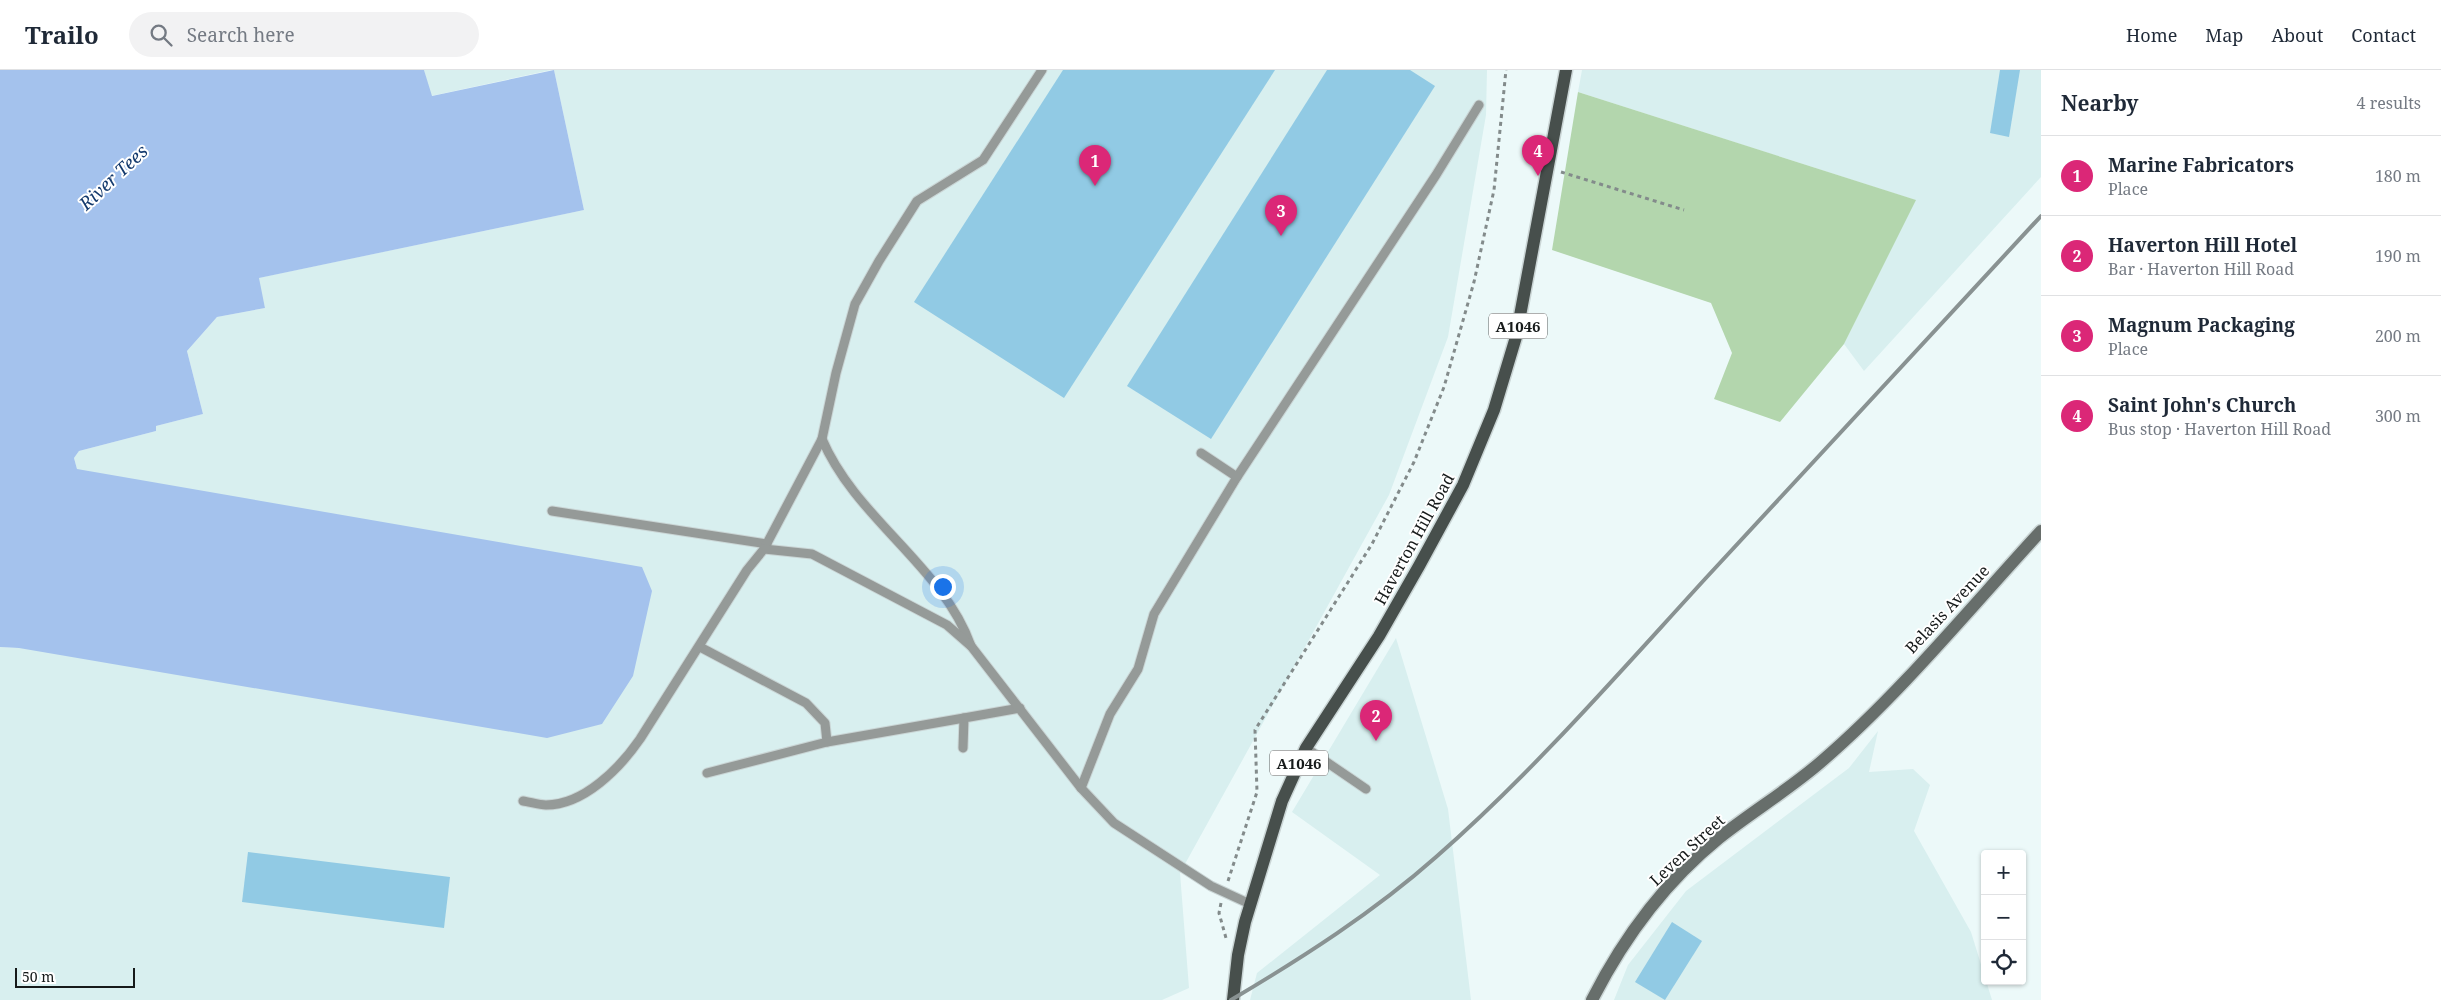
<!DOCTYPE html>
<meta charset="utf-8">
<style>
:root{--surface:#fff;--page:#f2f2f3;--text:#1f2937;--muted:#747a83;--line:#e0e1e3;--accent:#db2777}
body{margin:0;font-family:"Noto Serif",serif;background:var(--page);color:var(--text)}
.controls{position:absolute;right:15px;bottom:15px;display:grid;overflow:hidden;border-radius:5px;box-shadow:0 1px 4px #0004}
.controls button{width:45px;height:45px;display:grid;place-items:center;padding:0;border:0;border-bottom:1px solid var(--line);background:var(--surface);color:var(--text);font:25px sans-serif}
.scale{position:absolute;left:15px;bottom:12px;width:120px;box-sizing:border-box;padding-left:5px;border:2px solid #161a1a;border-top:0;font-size:14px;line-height:18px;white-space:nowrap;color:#161a1a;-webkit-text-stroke:4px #fff;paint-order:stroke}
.you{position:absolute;left:942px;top:516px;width:18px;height:18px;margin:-12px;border:4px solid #fff;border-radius:50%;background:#1a73e8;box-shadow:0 0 0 8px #1a73e833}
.badge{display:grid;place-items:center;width:32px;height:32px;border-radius:50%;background:var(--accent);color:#fff;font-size:16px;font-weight:700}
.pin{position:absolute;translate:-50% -41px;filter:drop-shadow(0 1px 2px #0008)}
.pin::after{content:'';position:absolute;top:26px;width:18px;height:15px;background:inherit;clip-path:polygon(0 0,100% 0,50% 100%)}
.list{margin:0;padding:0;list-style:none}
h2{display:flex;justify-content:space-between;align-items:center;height:65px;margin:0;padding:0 20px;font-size:21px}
h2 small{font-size:16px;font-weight:400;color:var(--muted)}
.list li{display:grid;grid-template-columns:32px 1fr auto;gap:15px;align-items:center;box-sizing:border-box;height:80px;padding:0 20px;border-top:1px solid var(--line)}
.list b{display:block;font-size:19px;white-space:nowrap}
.list p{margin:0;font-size:16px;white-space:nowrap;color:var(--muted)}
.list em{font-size:16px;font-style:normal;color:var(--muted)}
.icon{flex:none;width:28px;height:28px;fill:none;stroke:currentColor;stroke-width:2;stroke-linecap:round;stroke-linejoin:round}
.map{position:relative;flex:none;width:2041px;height:930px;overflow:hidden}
header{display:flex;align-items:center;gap:30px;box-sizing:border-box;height:70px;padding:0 25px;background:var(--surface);border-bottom:1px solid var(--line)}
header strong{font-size:24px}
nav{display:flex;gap:28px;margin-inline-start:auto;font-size:18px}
.search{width:350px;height:45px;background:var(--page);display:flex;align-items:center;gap:12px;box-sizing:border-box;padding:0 18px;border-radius:28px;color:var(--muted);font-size:19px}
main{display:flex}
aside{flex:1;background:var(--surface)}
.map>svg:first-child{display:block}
.built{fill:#d8efef}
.green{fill:#b3d6ad}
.water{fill:#a4c2ed}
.building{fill:#91cae4}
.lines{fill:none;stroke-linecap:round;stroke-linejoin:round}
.service-casing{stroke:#cad5d5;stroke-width:11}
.secondary-casing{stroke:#cad5d5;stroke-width:15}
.primary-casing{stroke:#cad5d5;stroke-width:15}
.path{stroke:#838b8b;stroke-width:3;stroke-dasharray:4 4;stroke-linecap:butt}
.service{stroke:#959a98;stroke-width:9}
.secondary{stroke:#676e6b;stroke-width:12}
.primary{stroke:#474f4c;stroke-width:12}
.rail{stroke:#899292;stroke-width:4}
.labels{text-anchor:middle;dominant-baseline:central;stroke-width:4;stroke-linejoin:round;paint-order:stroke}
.shield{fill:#fff;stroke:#5c5f5f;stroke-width:1}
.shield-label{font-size:15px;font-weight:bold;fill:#161a1a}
.street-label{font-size:16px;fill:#161a1a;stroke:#fff}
.water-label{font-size:18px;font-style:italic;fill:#143a6d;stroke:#fff}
</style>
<header>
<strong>Trailo</strong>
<div class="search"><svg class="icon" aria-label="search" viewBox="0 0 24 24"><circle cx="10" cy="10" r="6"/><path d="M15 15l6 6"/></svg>Search here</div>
<nav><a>Home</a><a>Map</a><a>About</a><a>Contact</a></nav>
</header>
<main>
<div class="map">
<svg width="2041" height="930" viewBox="0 0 2041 930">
<rect width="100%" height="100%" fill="#ecf9f9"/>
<g class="built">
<polygon points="424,0 551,0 431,26"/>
<polygon points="554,0 1487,0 1486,45 1448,267 1389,425 1180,803 1189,918 1162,930 0,930 0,577 19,578 77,399 74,388 79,381 156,361 156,356 203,344 187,281 217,247 265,238 258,208 584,140"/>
<polygon points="1582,0 2041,0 2041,107 1864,301 1844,274 1915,130 1578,22"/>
<polygon points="1396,568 1448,739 1471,930 1250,930 1257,903 1380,805 1292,742"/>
<polygon points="1878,661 1869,702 1913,699 1930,715 1914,761 1971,862 1992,930 1614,930 1628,895 1686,821 1849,698"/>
</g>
<polygon class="green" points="1578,22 1916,130 1844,274 1780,352 1714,329 1732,283 1711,233 1552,180"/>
<polygon class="water" points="0,0 424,0 432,26 554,0 584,140 259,208 265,238 217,247 187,281 203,344 156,356 156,361 79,381 74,388 77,399 642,497 652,521 633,606 602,654 547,668 19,578 0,577"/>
<g class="building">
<polygon points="1063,0 1275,0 1064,328 914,232"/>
<polygon points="1327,0 1410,0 1435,16 1211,369 1127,316"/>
<polygon points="2000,0 2020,0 2009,67 1990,63"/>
<polygon points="248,782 450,807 444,858 242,832"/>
<polygon points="1672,852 1702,871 1665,930 1635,912"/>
</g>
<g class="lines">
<defs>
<g id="service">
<path d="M822,369C856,449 942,495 971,576"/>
<polyline points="1237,407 1436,105 1479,35"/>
<polyline points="552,441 767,474"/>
<polyline points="764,479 822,369 836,303 855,234 879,191 917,131 983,90 1042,0"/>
<polyline points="700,577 806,633 825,653 827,672"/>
<polyline points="963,678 964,648 1020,638"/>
<polyline points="1306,678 1366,719"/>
<polyline points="707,703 827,672 964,648"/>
<polyline points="1081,718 1110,644 1138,599 1154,544 1237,407 1201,383"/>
<path d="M523,731C530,732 539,735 546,735C584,735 620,698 640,669L747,500L764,479L812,484L947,555L971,576L1081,718L1114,753L1211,816L1250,834"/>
</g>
<path id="secondary" d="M1592,930C1623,869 1666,811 1719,768C1753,741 1790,719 1822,691C1900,624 1971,537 2041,461"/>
<polyline id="primary" points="1233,930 1238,885 1245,852 1282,731 1306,678 1379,566 1419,496 1463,415 1494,340 1516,267 1566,0"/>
</defs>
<use href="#service" class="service-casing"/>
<use href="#secondary" class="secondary-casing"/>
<use href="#primary" class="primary-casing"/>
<g class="path">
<polyline points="1561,102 1684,140"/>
<polyline points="1228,811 1257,722 1255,660 1372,474 1414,392 1444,317 1474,212 1494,120 1506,0"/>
<polyline points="1221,833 1219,843 1226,868"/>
</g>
<use href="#service" class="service"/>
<use href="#secondary" class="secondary"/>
<use href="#primary" class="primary"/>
<path class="rail" d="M1231,930C1302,888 1374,842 1436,787C1533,702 1618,604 1705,509C1817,388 1929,267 2041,146"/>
</g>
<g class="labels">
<g class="shield">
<rect x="1489" y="243.5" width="58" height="25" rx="4"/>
<rect x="1270" y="680.5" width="58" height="25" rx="4"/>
</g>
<g class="shield-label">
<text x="1518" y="256">A1046</text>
<text x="1299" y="693">A1046</text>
</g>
<g class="street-label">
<text transform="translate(1414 469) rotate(-61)">Haverton Hill Road</text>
<text transform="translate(1947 539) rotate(-47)">Belasis Avenue</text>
<text transform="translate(1687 780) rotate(-43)">Leven Street</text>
</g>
<g class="water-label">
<text transform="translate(113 107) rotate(-43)">River Tees</text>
</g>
</g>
</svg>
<div class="controls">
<button>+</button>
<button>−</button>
<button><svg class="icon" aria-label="locate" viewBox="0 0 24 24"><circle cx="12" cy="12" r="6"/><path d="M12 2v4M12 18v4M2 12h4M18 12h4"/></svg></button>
</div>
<div class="scale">50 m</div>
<div class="you"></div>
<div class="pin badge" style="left:1095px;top:116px">1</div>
<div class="pin badge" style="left:1376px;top:671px">2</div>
<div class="pin badge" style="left:1281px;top:166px">3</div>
<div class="pin badge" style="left:1538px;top:106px">4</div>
</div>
<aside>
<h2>Nearby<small>4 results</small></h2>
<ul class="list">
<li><span class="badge">1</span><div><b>Marine Fabricators</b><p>Place</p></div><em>180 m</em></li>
<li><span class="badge">2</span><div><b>Haverton Hill Hotel</b><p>Bar · Haverton Hill Road</p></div><em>190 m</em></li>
<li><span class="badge">3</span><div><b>Magnum Packaging</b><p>Place</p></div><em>200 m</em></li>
<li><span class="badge">4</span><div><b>Saint John's Church</b><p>Bus stop · Haverton Hill Road</p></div><em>300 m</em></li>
</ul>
</aside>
</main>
